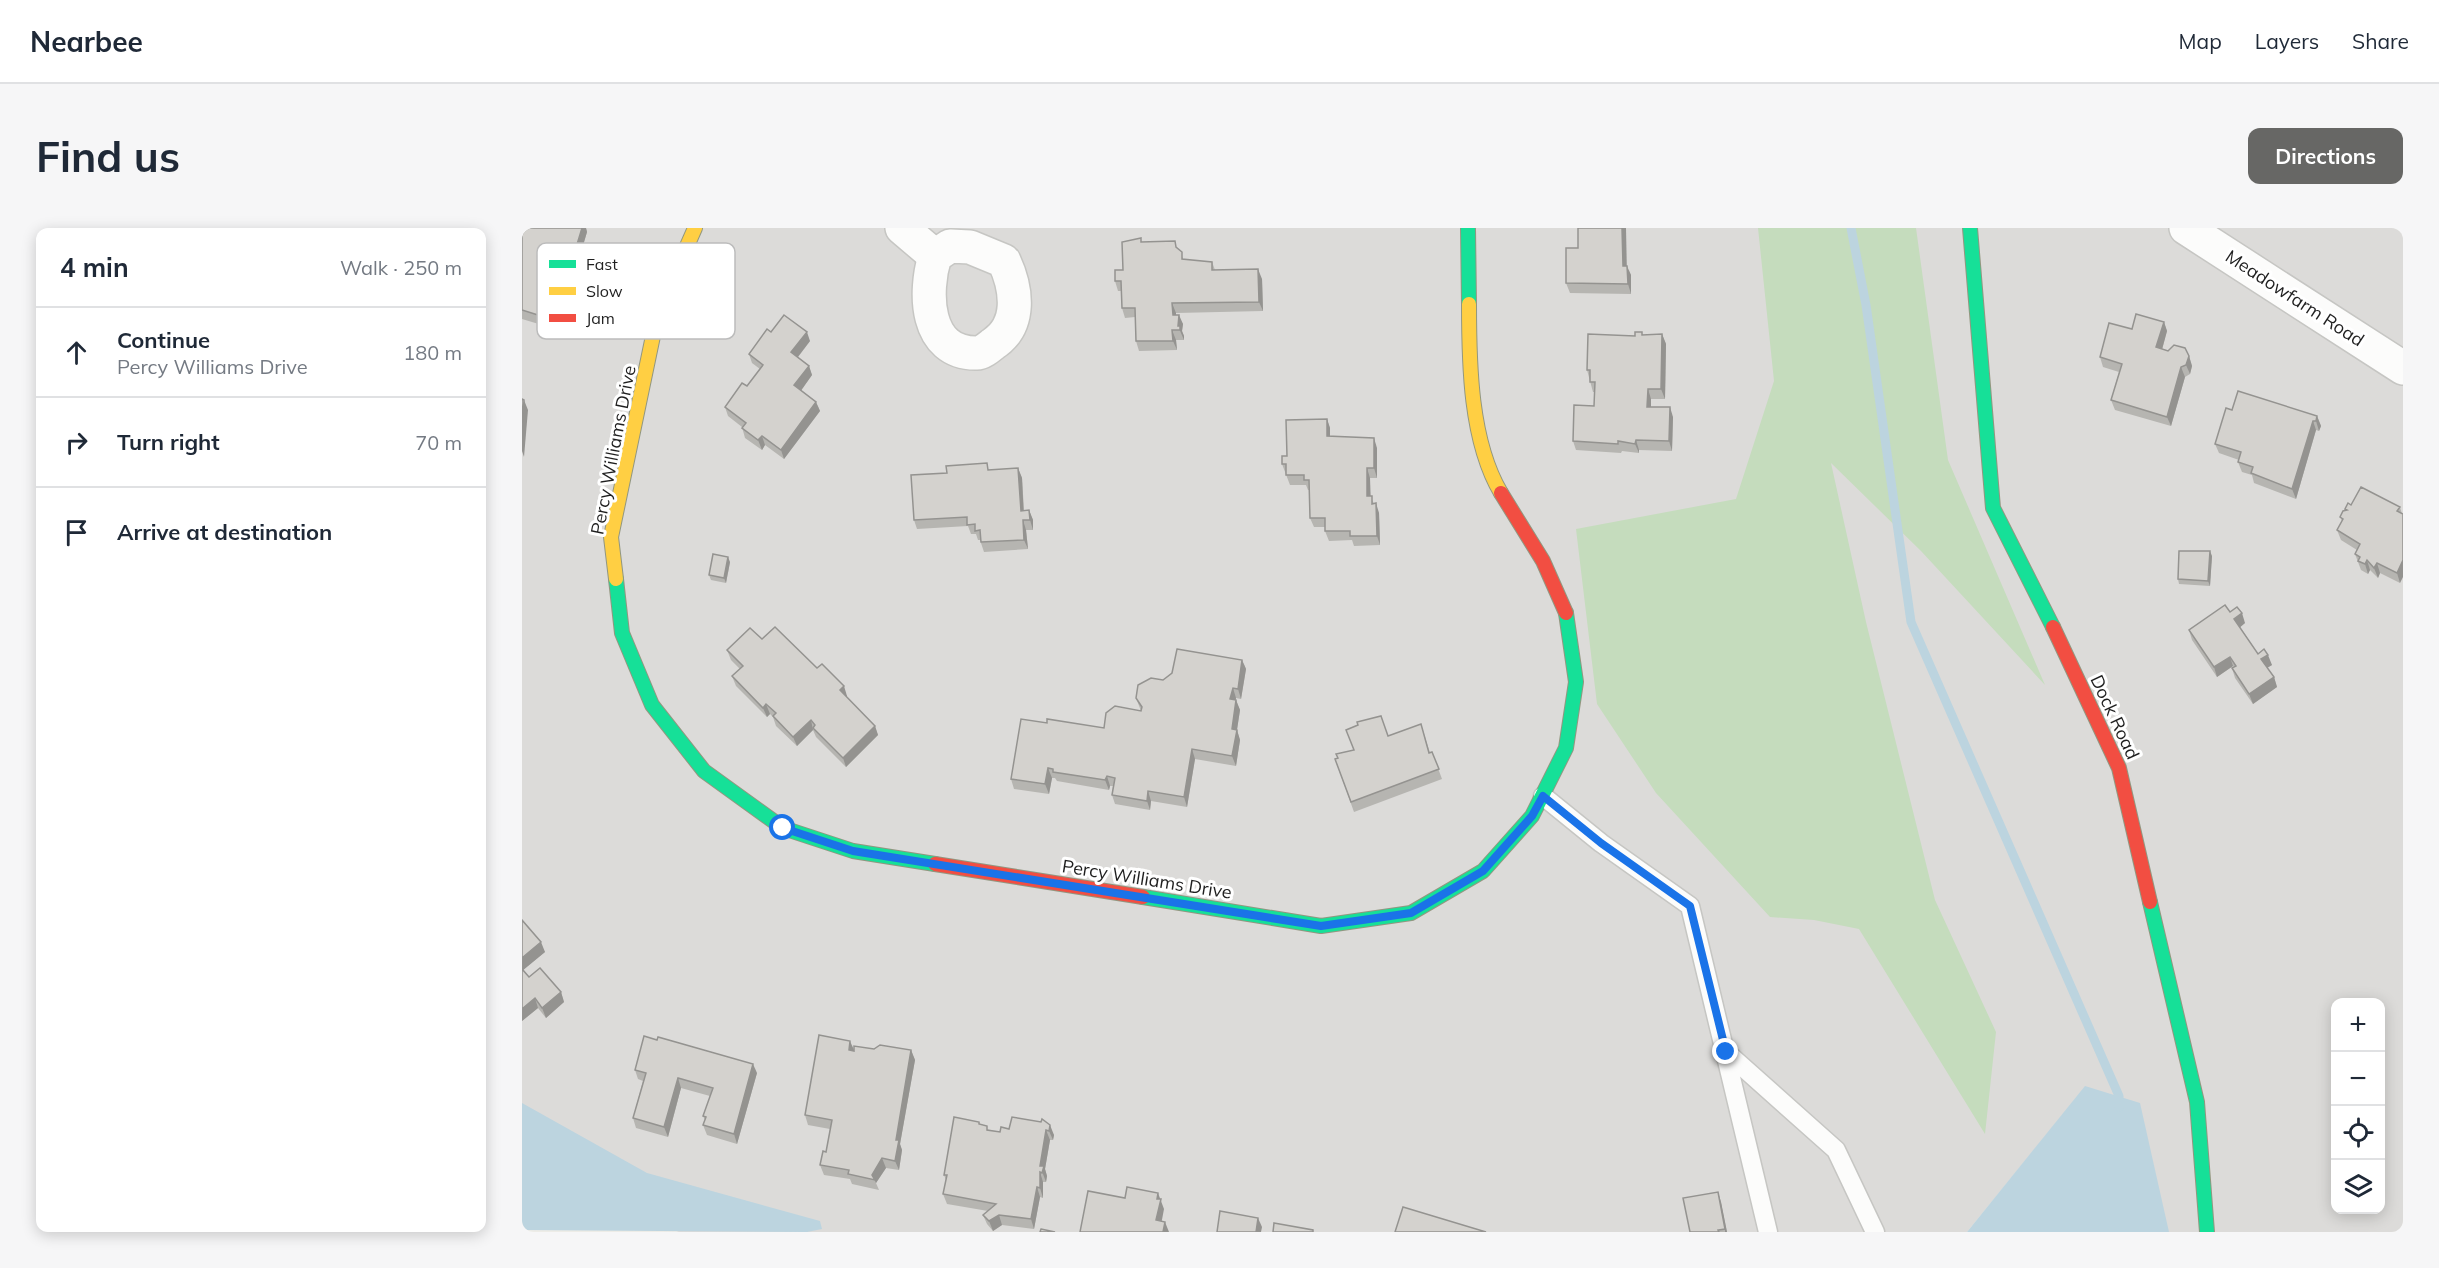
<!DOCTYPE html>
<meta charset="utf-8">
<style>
:root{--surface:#fff;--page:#f6f6f7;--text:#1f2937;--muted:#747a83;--line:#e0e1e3;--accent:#676765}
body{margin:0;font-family:Mulish,sans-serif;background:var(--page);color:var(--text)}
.controls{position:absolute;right:18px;bottom:18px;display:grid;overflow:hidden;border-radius:12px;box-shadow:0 3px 15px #0003}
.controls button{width:54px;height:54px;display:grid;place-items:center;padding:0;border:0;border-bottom:2px solid var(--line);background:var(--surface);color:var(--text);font:30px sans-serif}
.stop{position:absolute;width:18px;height:18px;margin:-14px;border:4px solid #1a73e8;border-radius:50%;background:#fff}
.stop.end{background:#1a73e8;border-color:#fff;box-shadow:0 2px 6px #0008}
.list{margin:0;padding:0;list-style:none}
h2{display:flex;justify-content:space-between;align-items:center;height:78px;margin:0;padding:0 24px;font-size:26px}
h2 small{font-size:20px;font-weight:400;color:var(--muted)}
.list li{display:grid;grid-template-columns:39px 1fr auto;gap:18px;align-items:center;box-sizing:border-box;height:90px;padding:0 24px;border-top:2px solid var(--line)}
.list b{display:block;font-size:22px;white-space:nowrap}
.list p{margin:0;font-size:20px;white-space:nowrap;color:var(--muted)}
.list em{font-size:20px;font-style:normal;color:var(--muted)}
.icon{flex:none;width:33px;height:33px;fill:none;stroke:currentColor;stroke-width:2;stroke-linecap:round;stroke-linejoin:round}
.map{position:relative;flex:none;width:1881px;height:1004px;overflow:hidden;border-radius:12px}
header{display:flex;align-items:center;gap:36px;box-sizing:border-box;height:84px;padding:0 30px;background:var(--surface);border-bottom:2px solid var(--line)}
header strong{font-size:28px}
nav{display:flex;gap:33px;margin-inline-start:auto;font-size:21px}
.intro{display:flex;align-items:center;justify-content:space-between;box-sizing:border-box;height:144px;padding:0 36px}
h1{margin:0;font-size:42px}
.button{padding:15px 27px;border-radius:12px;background:var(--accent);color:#fff;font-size:21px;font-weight:700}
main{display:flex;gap:36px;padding:0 36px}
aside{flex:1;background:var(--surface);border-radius:12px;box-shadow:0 3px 15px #0003}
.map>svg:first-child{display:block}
.residential{fill:#dcdbd9;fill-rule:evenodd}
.forest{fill:#c5dcbd}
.water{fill:#bcd4df}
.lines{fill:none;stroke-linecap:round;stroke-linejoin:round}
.stream{stroke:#bcd4df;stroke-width:9}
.lane-casing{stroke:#c6c6c3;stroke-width:21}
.street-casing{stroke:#c6c6c3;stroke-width:36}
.fast-casing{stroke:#929780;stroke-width:16}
.slow-casing{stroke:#929780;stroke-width:16}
.jam-casing{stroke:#929780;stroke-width:16}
.lane{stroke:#fcfcfb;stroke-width:18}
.street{stroke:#fcfcfb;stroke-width:33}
.fast{stroke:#16e098;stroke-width:14}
.slow{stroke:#ffcf43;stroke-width:14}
.jam{stroke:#f24e42;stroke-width:14}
.wall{fill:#b6b5b1}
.shaded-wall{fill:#949390}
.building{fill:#d4d2ce;stroke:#949390;stroke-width:1.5}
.route{stroke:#1a73e8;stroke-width:8}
.labels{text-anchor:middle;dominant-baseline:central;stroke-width:6;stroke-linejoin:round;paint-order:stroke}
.street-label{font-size:18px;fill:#1f1f1f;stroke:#fff}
.key{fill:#fff;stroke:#bcbcbc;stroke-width:1.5}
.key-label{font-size:16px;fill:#1f1f1f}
</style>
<header>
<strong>Nearbee</strong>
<nav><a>Map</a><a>Layers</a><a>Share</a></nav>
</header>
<div class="intro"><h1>Find us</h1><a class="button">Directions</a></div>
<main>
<aside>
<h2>4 min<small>Walk · 250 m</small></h2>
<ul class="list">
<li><svg class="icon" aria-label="ahead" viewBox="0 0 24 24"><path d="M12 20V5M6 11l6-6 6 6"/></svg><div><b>Continue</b><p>Percy Williams Drive</p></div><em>180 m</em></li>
<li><svg class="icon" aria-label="right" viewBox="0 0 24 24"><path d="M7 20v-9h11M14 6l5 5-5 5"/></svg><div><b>Turn right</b></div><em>70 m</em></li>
<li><svg class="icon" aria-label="arrive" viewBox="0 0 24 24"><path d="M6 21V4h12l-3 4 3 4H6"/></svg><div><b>Arrive at destination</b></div></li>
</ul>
</aside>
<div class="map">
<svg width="1881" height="1004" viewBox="0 0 1881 1004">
<rect width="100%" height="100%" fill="#edece7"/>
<path class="residential" d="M0,0H1881V1004H1639L1563,859L1445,1004H157L0,944ZM1814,774H1858V982H1814Z"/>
<polygon class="forest" points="1236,0 1394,0 1426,232 1523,457 1399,323 1309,235 1344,394 1413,672 1474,804 1463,906 1337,701 1292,692 1248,689 1134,565 1075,476 1054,301 1214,271 1252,153"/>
<g class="water">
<polygon points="1563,858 1618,875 1647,1004 1445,1004"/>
<polygon points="0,875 125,945 298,993 300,1001 285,1004 0,1002"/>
</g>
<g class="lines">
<polyline class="stream" points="1329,0 1344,77 1389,394 1597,868 1597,879"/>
<defs>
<g id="lane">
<polyline points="1021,568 1079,615 1168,678 1246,1004"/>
<polyline points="1204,824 1314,922 1353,1004"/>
</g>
<g id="street">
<polyline points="380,0 413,28"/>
<polyline points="1664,0 1881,140"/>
<path d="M428,18L448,19L482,33C495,61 500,97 471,116C466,120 460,125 455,125C402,126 402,63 413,28Z"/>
</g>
<g id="fast">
<polyline points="946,0 947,76"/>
<polyline points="1448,0 1471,280 1531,399"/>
<polyline points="94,351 100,405 130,477 182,543 261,600 331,623 413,636"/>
<polyline points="621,669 799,698 889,685 961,643 1010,588 1044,520 1054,454 1044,385"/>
<polyline points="1628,674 1675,874 1685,1004"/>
</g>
<g id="slow">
<path d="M947,76C947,135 948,213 979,265"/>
<polyline points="94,351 89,309 136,84 173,0"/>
</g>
<g id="jam">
<polyline points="979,265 1021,333 1044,385"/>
<polyline points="1531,399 1597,540 1628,674"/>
<polyline points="413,636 621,669"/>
</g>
</defs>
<use href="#lane" class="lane-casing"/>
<use href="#street" class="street-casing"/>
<use href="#fast" class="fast-casing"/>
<use href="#slow" class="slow-casing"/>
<use href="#jam" class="jam-casing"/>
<use href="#lane" class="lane"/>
<use href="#street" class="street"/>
<use href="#fast" class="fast"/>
<use href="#slow" class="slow"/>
<use href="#jam" class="jam"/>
</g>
<g class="wall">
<polygon points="0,0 64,0 65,4 57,31 60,39 56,50 50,55 46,68 40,66 33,87 24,84 20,97 0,91"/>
<polygon points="1104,0 1104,38 1109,47 1109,66 1048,65 1044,55 1056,20"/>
<polygon points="620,14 656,22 662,32 690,34 693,42 740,51 741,83 654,85 654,87 661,96 660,103 662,108 662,112 654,112 655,122 617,123 614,113 613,89 603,90 600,80 599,63 596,63 593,53"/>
<polygon points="1642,94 1645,103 1640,121 1667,128 1670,138 1668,146 1663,149 1649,198 1593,182 1589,172 1597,144 1581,139 1578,129 1610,101"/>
<polygon points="249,104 288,113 276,129 287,138 290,147 279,162 294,174 298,183 262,231 243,217 240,222 223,210 220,199 206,188 203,179 225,158 238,141 230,135 227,126"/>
<polygon points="1140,106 1144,116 1143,171 1129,171 1129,179 1151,189 1150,223 1117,222 1117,225 1100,223 1099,225 1054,222 1051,213 1072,178 1073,164 1071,164 1065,142 1113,108"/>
<polygon points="1710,182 1795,188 1799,198 1797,203 1794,202 1774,271 1732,255 1730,247 1720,244 1716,234 1717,232 1697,225 1693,216"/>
<polygon points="805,191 808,200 808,208 855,220 855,250 848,250 848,268 857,285 858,317 832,318 830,312 807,313 803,303 803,299 792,299 788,290 788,262 786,262 784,257 768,257 760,236 765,228"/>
<polygon points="496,240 500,250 502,282 507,282 511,292 511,302 504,302 506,321 462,324 458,312 456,312 454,306 449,306 446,298 395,301 392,292 468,242"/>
<polygon points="1829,277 1878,279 1880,286 1878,355 1858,345 1856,350 1848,342 1846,346 1839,342 1833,326 1835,322 1819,312 1815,302 1820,293 1818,289 1823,282 1823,281"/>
<polygon points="1690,328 1688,358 1657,356 1656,351"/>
<polygon points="208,334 204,355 189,352 187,347"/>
<polygon points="1708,384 1723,395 1718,399 1736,426 1750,437 1745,440 1752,449 1755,459 1731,476 1713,450 1710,440 1712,439 1711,438 1695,449 1670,412 1667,402"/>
<polygon points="240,411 295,440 325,468 324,469 353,498 356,507 324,539 294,509 291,502 275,518 254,498 251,489 248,486 245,489 214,458 210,448 218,441 209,432 205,422"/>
<polygon points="720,432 724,441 719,471 714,470 714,472 718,482 715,502 718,512 714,538 673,531 665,579 629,573 628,582 593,576 590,567 591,558 588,558 587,562 535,553 533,550 530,550 527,566 492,561 489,551 525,495 582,500 619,483 614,470 641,452"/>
<polygon points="899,496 908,525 910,524 920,551 832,584 813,531 866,508"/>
<polygon points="0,692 23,724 1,742 7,749 39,764 42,774 24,790 16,780 0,793"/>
<polygon points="352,821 389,822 393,832 378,916 380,922 377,942 364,940 354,955 357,962 330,956 328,951 302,947 298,937 304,924 308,901 286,897 283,887 332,822"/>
<polygon points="113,842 235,845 215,916 185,907 181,897 183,892 181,888 188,868 159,860 146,909 114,900 111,890 121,853 116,851"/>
<polygon points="457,894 458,897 467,902 478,904 487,901 519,894 532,907 531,912 528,912 523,941 525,948 524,954 521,954 521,970 518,969 512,1001 480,997 471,1003 465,996 461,987 466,983 425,976 421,966 424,952 422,947"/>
<polygon points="1199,974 1205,1004 1168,1004"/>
</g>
<g class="shaded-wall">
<polygon points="60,0 64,0 65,4 57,31 60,39 56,50 50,55 46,68 43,59"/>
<polygon points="1100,0 1104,0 1105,47 1101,38"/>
<polygon points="1105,38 1109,47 1109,66 1106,56"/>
<polygon points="736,41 740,51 741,83 737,74"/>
<polygon points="36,57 40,66 33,87 30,77"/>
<polygon points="21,74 24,84 20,97 16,87"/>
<polygon points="650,75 654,85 654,96 651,87"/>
<polygon points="657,87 661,96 660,103 662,108 662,112 656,98"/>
<polygon points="1642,94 1645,103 1638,129 1634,119"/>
<polygon points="650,102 654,112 655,122 651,113"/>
<polygon points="285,104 288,113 272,134 269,124"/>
<polygon points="1140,106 1144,116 1143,171 1139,161"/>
<polygon points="1667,128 1670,138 1668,146 1664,137"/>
<polygon points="287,138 290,147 276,167 272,157"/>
<polygon points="1659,139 1663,149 1649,198 1645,189"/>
<polygon points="1126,161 1129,171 1129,188 1125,179"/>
<polygon points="2,172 6,182 2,229 0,223 0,198"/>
<polygon points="294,174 298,183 262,231 259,222"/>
<polygon points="1148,179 1151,189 1150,223 1147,213"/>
<polygon points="1795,188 1799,198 1797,203 1794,193"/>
<polygon points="805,191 808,200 808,218 805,208"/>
<polygon points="1791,193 1794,202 1774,271 1770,261"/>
<polygon points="240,208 243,217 240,222 236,212"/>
<polygon points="852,210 855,220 855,250 852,240"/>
<polygon points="1114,212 1117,222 1117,225 1113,216"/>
<polygon points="496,240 500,250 502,292 499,283"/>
<polygon points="845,240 848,250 849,278 845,268"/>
<polygon points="854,275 857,285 858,317 855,308"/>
<polygon points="507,282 511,292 511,302 508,292"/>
<polygon points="501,292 504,302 506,321 502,312"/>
<polygon points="1688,323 1690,328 1688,358 1686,353"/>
<polygon points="206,329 208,334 204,355 202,350"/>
<polygon points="1845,332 1848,342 1846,346 1843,336"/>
<polygon points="1881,332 1881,349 1878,355 1875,345"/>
<polygon points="1855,335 1858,345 1856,350 1852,340"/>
<polygon points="1720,385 1723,395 1716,401 1712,391"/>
<polygon points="1746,427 1750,437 1743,441 1739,431"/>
<polygon points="1708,429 1711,438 1695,449 1692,439"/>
<polygon points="720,432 724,441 719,471 716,461"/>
<polygon points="1752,449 1755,459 1731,476 1727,466"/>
<polygon points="322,458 325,468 322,472 318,462"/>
<polygon points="711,460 714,470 712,481 708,471"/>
<polygon points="714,472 718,482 714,508 715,502 718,512 714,538 710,528 710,501"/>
<polygon points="244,476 248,486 245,489 241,480"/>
<polygon points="289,492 291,502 275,518 271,509"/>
<polygon points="353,498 356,507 324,539 321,530"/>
<polygon points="670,521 673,531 665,579 662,569"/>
<polygon points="526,540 530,550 527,566 523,556"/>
<polygon points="585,548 588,558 587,562 583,552"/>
<polygon points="626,563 629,573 628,582 625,573"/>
<polygon points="19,714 23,724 0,743 0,730"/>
<polygon points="39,764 42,774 24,790 20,780"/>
<polygon points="13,770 16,780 0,793 0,781"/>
<polygon points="328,813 332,822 327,822"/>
<polygon points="389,822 393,832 378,916 380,922 377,942 373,933 374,912"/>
<polygon points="231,836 235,845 215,916 212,906"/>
<polygon points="156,850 159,860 146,909 142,899"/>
<polygon points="528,897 532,907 531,912 527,903"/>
<polygon points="524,902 528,912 523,941 525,948 524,954 518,938"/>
<polygon points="360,930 364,940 354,955 350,947"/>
<polygon points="518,944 521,954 521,970 518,960"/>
<polygon points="515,959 518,969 512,1001 509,991"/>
<polygon points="1196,964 1199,974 1205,1004 1203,1004 1203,1001"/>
<polygon points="636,965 642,981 638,1002 634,992"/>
<polygon points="477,987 480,997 471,1003 467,993"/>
<polygon points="736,990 740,999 739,1004 734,1004"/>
<polygon points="643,994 647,1004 641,1004"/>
</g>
<g class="building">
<polygon points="0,0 60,0 53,23 56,29 53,41 47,45 43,59 36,57 30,77 21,74 16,87 0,82"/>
<polygon points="1056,0 1100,0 1101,38 1105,38 1106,56 1044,55 1044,20 1056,20"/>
<polygon points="619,10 619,14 653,13 654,19 660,24 660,31 690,34 690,42 736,41 737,74 650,75 651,87 657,87 656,98 658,98 658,102 650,102 651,113 614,113 613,80 600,80 599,53 593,53 593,42 601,42 600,14"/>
<polygon points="1614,86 1642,94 1634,119 1646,123 1652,117 1663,120 1667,128 1664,137 1659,139 1645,189 1589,172 1600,136 1578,129 1587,95 1610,101"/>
<polygon points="262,87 285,104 269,124 287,138 272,157 294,174 259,222 240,208 236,212 220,200 224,195 203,179 220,155 225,158 241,137 227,126 245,101 249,104"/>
<polygon points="1113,104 1120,104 1120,107 1140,106 1139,161 1126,161 1125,179 1148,179 1147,213 1114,212 1113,216 1096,213 1096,216 1051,213 1052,177 1072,178 1073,154 1068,154 1068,142 1065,142 1066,106 1113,108"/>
<polygon points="1716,163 1795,188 1794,193 1791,193 1770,261 1729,245 1731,239 1716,234 1719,224 1693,216 1704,180 1710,182"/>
<polygon points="0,171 2,172 0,198"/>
<polygon points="805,191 805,208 852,210 852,240 845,240 845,268 850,268 850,276 854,275 855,308 828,308 828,303 803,303 803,290 788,290 787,252 782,252 782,247 764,247 764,236 760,236 760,228 765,228 764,192"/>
<polygon points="465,235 466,242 496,240 499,283 507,282 508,292 501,292 502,312 459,314 458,302 453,303 453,296 445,297 445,289 392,292 389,247 425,245 424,238"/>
<polygon points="1839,259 1878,279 1875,283 1881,286 1881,332 1875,345 1855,335 1852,340 1845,332 1843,336 1836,333 1838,329 1833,326 1838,316 1815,302 1821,291 1818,289 1821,283 1825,282 1823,281 1826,275 1829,277"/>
<polygon points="1657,323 1688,323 1686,353 1656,351"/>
<polygon points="191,326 206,329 202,350 187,347"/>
<polygon points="1703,377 1708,384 1715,379 1720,385 1712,391 1736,426 1742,421 1746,427 1739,431 1752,449 1727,466 1710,440 1714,438 1708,429 1692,439 1667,402"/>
<polygon points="253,399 295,440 300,436 322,458 318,462 353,498 321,530 291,500 293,497 289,492 271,509 251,488 254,485 244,476 241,480 210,448 221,438 205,422 228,400 240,411"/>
<polygon points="655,421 720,432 716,461 711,460 708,471 714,472 710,501 715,502 710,528 670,521 662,569 626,563 625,573 590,567 593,550 585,548 583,552 531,544 531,541 526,540 523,556 489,551 499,491 525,495 525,491 582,500 584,485 593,478 619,483 620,479 614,470 616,457 629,450 641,452 650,445"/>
<polygon points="859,488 866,508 899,496 907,525 910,524 917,541 829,574 813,531 816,530 814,526 832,522 824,502 836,497 835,494"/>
<polygon points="0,692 19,714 0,730"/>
<polygon points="18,740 39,764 20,780 13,770 0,781 0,741 7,749"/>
<polygon points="297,807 328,813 327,822 332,823 332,818 352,821 358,817 389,822 374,912 377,912 373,933 360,930 350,947 353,952 326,946 327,942 298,937 301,923 304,924 310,892 283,887"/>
<polygon points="122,808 135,812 136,809 231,836 212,906 181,897 184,889 181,888 191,860 156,850 142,899 111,890 124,845 113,842"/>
<polygon points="432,889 457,894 457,896 465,898 465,902 478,904 479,899 487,901 490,889 519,894 520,891 528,897 527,903 524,902 518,938 522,938 520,945 518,944 518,960 515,959 509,991 477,987 467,993 461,987 474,976 421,966 425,947 422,947"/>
<polygon points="605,959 636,965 635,971 639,971 634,992 643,994 641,1004 558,1004 566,963 603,970"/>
<polygon points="1196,964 1203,1001 1196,1002 1197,1004 1168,1004 1161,970"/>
<polygon points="881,979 964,1004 873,1004"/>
<polygon points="698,983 736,990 734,1004 695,1004"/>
<polygon points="752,995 791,1002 791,1004 751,1004"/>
<polygon points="519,1001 533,1004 518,1004"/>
</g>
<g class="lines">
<polyline class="route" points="261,600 331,623 799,698 889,685 961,643 1010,588 1021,568 1079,615 1168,678 1204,824"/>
</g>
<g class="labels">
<g class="street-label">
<text transform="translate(1773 70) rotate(33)">Meadowfarm Road</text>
<text transform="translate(91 222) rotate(-79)">Percy Williams Drive</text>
<text transform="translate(1593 489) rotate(65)">Dock Road</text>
<text transform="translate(625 651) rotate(9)">Percy Williams Drive</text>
</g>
</g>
<rect x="15" y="15" width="198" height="96" rx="9" class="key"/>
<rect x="27" y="32" width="27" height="8" fill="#16e098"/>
<rect x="27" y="59" width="27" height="8" fill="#ffcf43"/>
<rect x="27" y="86" width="27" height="8" fill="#f24e42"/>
<g class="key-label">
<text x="64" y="42">Fast</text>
<text x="64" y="69">Slow</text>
<text x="64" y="96">Jam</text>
</g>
</svg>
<div class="controls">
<button>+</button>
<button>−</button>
<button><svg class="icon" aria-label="locate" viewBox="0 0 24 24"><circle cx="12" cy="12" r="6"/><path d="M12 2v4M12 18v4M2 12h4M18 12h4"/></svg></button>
<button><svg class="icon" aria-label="layers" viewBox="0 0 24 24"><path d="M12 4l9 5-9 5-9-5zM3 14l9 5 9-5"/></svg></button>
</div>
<div class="stop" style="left:261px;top:600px"></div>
<div class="stop end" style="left:1204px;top:824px"></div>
</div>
</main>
